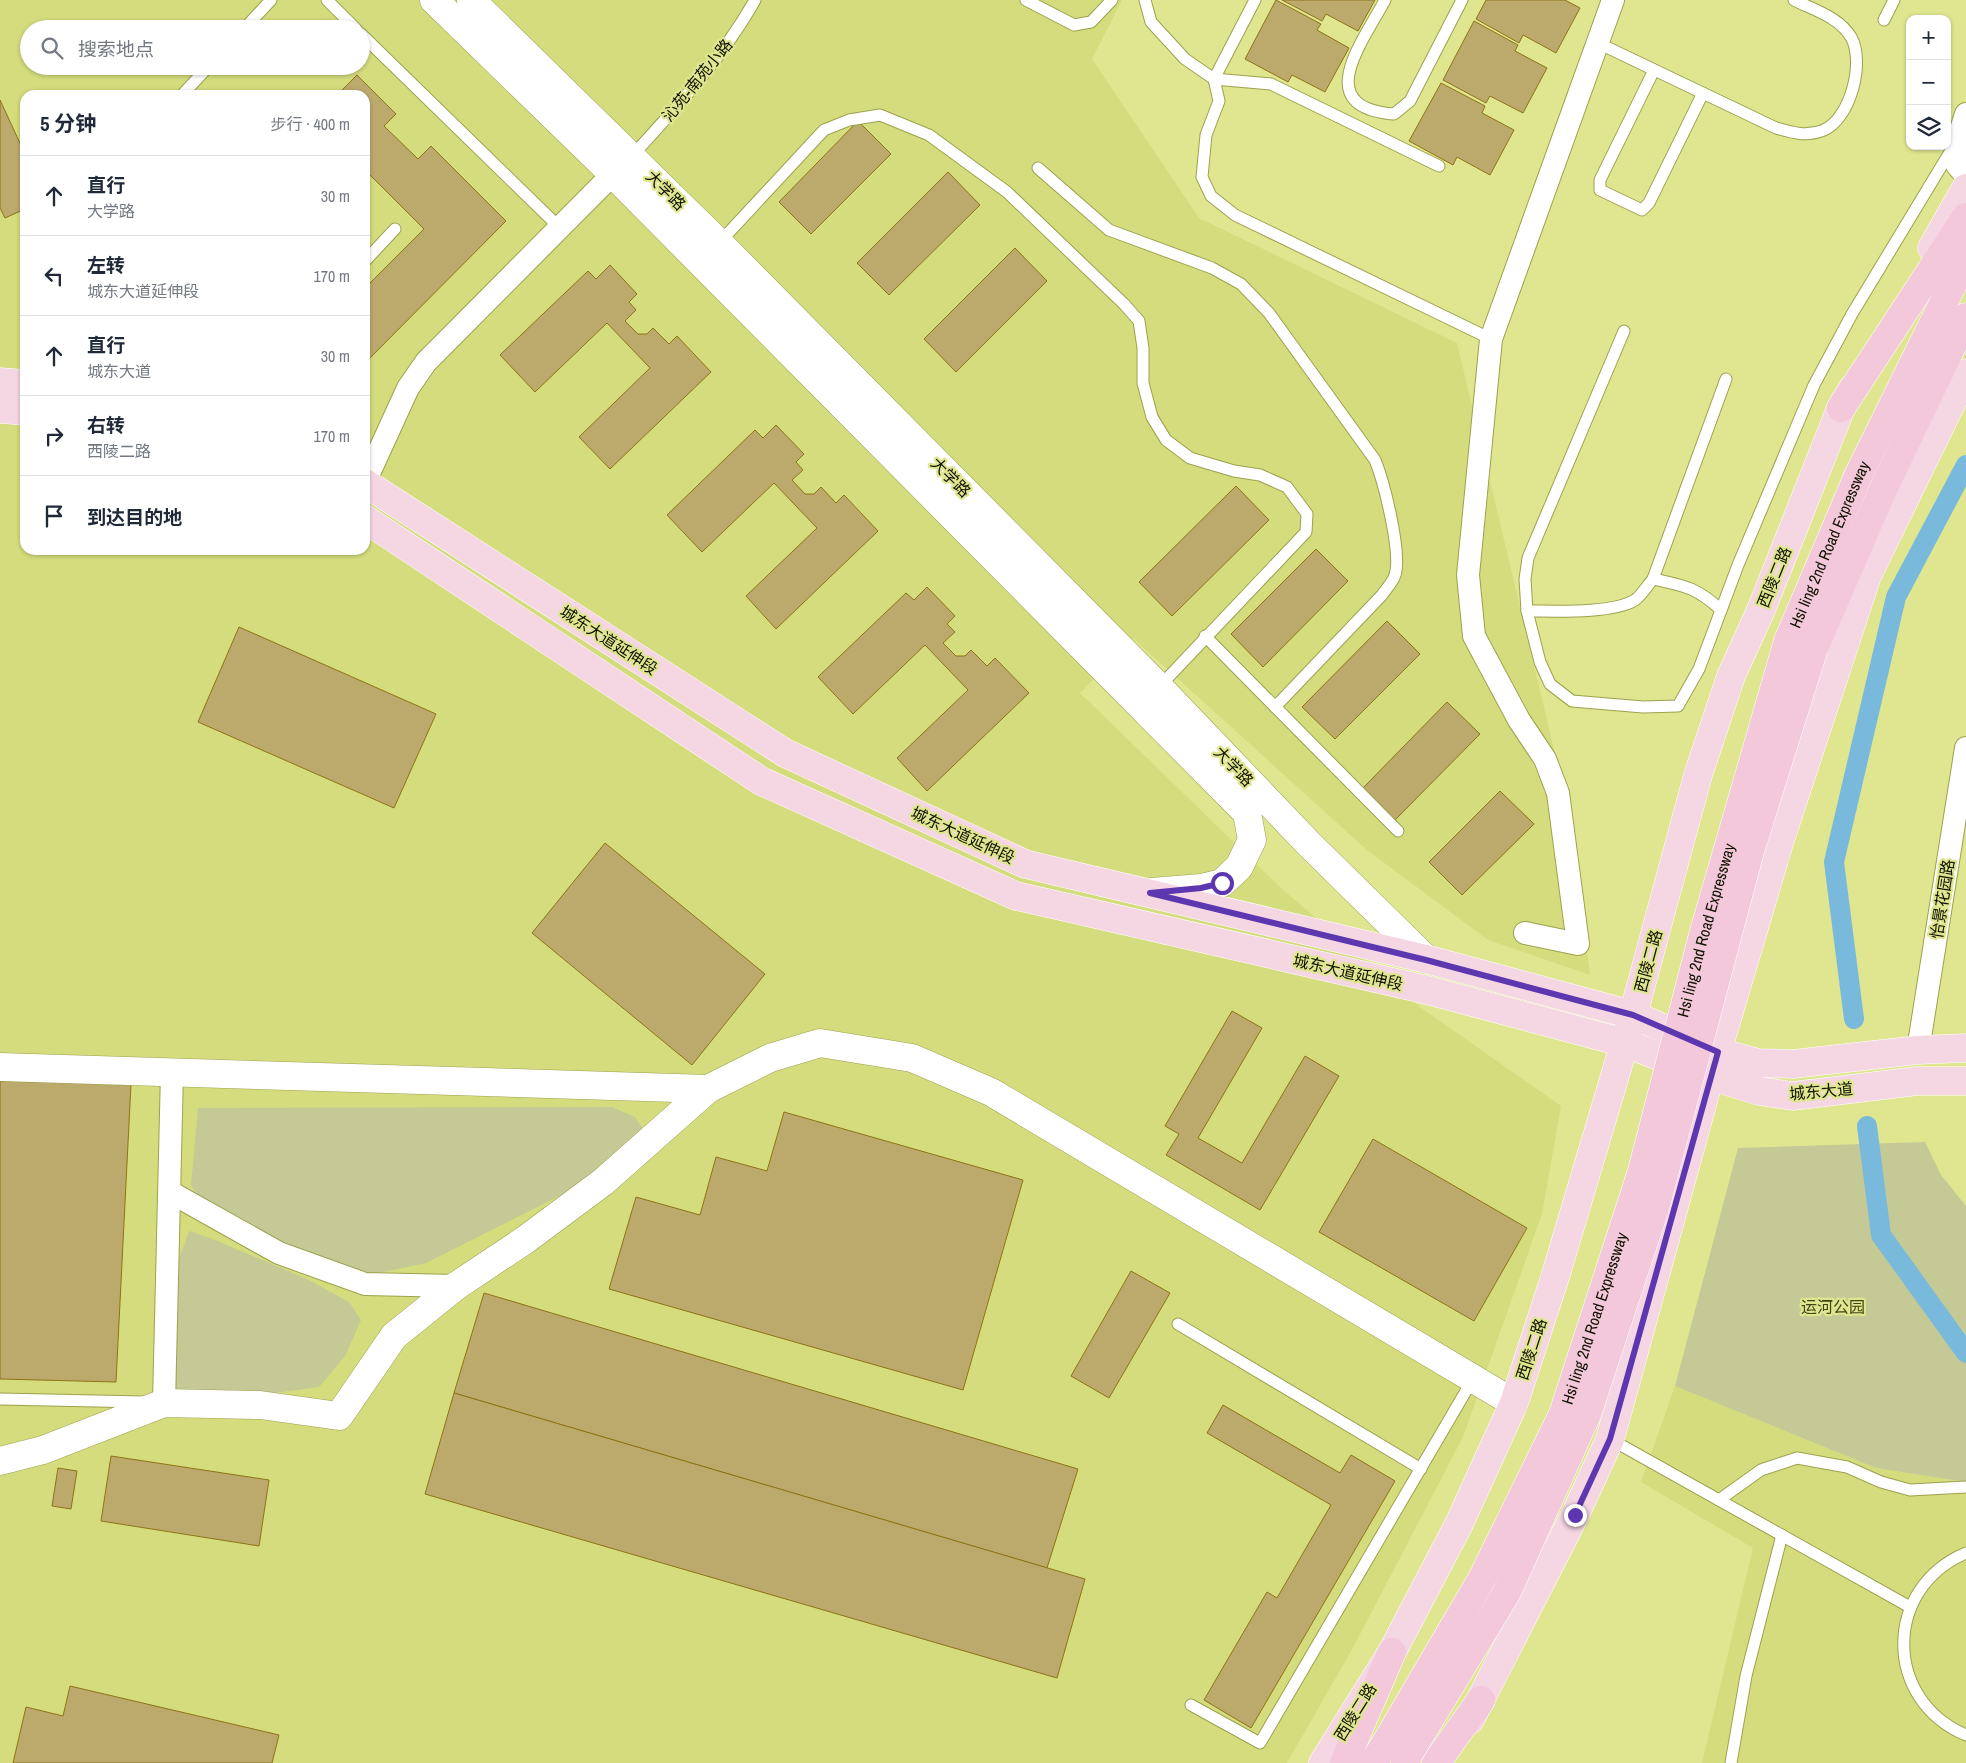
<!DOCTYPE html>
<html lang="zh">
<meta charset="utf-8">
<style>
:root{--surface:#fff;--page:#f6f6f7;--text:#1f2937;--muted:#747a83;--line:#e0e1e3}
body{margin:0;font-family:"Archivo Narrow","Noto Sans SC",sans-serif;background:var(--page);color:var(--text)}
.controls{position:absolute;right:15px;top:15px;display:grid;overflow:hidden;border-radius:10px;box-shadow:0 1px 4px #0004}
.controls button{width:45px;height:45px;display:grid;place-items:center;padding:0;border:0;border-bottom:1px solid var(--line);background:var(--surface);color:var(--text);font:25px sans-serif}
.stop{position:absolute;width:15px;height:15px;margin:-11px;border:4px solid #5d37af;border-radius:50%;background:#fff}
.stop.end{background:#5d37af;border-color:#fff;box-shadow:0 1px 5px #0008}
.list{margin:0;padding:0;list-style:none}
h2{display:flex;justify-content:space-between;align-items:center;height:65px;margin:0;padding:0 20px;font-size:21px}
h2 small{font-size:16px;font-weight:400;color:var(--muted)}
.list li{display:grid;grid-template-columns:32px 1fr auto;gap:15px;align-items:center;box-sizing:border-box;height:80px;padding:0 20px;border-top:1px solid var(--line)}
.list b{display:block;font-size:19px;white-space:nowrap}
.list p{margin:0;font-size:16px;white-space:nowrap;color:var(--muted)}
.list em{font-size:16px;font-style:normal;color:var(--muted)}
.icon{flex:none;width:28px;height:28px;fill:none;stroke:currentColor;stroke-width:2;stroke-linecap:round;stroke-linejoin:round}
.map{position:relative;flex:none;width:1966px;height:1763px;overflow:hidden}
.search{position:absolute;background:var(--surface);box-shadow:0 1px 4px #0004;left:20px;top:20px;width:350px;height:55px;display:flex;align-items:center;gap:12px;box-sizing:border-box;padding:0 18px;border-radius:28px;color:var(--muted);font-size:19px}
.panel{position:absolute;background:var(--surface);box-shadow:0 1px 4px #0004;left:20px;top:90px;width:350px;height:465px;border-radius:15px}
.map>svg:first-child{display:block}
.built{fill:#d5dc7d;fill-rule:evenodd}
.green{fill:#c4c995}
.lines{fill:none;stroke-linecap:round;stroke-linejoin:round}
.canal{stroke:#79badc;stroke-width:20}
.building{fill:#bca96c;stroke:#8d7415}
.service-casing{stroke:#9ca24d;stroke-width:13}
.minor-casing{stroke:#9ca24d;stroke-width:24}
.tertiary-casing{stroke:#9ca24d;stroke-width:29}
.secondary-casing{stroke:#9ca24d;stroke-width:29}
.primary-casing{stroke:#fff;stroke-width:29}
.trunk-casing{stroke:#fff;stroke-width:29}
.service{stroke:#fff;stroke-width:11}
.minor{stroke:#fff;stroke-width:22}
.tertiary{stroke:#fff;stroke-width:28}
.secondary{stroke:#fff;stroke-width:28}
.primary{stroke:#f5d6e3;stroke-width:28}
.trunk{stroke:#f2c8da;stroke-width:28}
.trunk-bridge-casing{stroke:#fff;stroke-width:29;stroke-linecap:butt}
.trunk-bridge{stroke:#f2c8da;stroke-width:28}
.route{stroke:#5d37af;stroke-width:6}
.labels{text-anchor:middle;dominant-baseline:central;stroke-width:4.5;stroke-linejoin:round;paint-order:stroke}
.street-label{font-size:16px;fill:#101100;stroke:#dfe68f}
.park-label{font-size:16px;fill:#424516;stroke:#dfe68f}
</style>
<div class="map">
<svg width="1966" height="1763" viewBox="0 0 1966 1763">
<rect width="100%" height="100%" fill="#dfe68f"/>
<g class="built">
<path d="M0,0H1122L1092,59L1199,218L1457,343L1569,812L1590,975L1488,940L1367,850L1134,639L1080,693L1282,889L1420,1007L1561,1106L1542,1214L1463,1437L1355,1644L1287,1763H0ZM29,29H361V66H29ZM25,95H365V550H25Z"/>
<polygon points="1675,1386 1876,1468 1966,1482 1966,1763 1702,1763 1753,1548 1641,1482"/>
</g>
<g class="green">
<polygon points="612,1107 635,1117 643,1129 597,1177 426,1263 365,1276 292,1249 202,1202 191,1186 198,1108"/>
<polygon points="1925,1142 1941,1175 1966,1206 1966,1482 1876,1468 1675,1386 1738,1148"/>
<polygon points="189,1231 215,1240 307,1279 349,1302 361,1320 345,1356 319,1387 259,1395 175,1390 177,1265"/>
</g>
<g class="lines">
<g class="canal">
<polyline points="1854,1019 1834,862 1896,597 1966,465"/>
<polyline points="1867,1126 1881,1235 1966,1353"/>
</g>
</g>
<g class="building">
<polygon points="1276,0 1321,24 1317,30 1349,48 1325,92 1292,75 1288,82 1245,59"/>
<polygon points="1282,0 1375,0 1358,31 1326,14 1322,21"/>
<polygon points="1486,0 1565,0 1580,8 1556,53 1523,35 1519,43 1476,19"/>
<polygon points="1474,21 1518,45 1515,51 1547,68 1523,113 1490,96 1486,103 1443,80"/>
<polygon points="357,75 396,114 384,126 418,159 431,146 506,221 365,363 365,288 424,229 365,170 365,95 337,95"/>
<polygon points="1441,83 1485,106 1482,113 1514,130 1490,175 1457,157 1453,165 1409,141"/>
<polygon points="0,100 25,154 25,209 5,218 0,208"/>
<polygon points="858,121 891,154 811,234 779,202"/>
<polygon points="948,172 980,205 889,295 857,263"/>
<polygon points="1015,248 1047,281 956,372 924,339"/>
<polygon points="610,265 637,294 629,302 636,310 625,321 638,334 647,334 653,328 669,344 677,336 711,372 610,469 579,437 650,368 607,323 535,392 500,355 588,271 596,279"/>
<polygon points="776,425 804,454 796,462 803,470 792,480 805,494 814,494 821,487 836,503 844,495 878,531 776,629 746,596 817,528 774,483 702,552 667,515 755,430 763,438"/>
<polygon points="1236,486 1269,520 1172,616 1139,582"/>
<polygon points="1316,549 1348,581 1263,667 1231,634"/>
<polygon points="927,587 955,616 947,624 955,632 943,643 956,656 965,656 971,650 987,666 995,658 1029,693 927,791 897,758 968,690 925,645 853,714 818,677 906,593 914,600"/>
<polygon points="1387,621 1420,654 1335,739 1302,707"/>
<polygon points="239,627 436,714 394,808 198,722"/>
<polygon points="1447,702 1480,734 1395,820 1363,788"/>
<polygon points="1500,791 1534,824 1462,895 1429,862"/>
<polygon points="605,843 765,974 692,1065 532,933"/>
<polygon points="1232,1011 1262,1028 1198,1138 1242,1163 1305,1056 1339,1076 1260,1210 1166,1155 1179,1134 1165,1126"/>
<polygon points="0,1081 131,1084 116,1382 0,1379"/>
<polygon points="784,1112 1023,1180 963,1390 609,1289 636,1197 700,1215 716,1157 767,1171"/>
<polygon points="1373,1139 1527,1228 1474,1321 1319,1232"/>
<polygon points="1131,1271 1170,1293 1109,1398 1071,1376"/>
<polygon points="484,1293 1078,1469 1047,1568 454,1393"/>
<polygon points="454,1393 1085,1579 1057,1678 425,1494"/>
<polygon points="1223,1405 1340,1473 1351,1455 1395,1481 1251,1728 1204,1700 1267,1592 1277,1598 1331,1505 1207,1433"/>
<polygon points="111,1456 269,1480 259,1546 101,1521"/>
<polygon points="58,1468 77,1471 71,1509 52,1506"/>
<polygon points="70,1686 279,1735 272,1763 13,1763 26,1707 63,1716"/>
</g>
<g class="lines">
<defs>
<g id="service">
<polyline points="327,0 356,29"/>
<polyline points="1026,0 1074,25 1091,22 1112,0"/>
<polyline points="1145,0 1151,22 1185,59 1214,79 1271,84 1439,166"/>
<polyline points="1255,0 1214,79 1219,101 1206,135 1202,177 1211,196 1235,215 1491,339"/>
<path d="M1385,0C1363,42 1310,107 1394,114L1410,101L1462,0"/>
<polyline points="1884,20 1894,0"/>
<polyline points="244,29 271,0"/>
<polyline points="361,34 559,227"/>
<path d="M1598,43L1776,128C1793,133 1807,137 1824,130C1851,118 1865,61 1851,37C1839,17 1814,10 1794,0"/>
<polyline points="1654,70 1600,180 1600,190 1642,210 1649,203 1703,93"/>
<polyline points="182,95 209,66"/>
<path d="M632,156C676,108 723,57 755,0"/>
<path d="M1038,168L1109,230L1212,268L1241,284L1269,313L1375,460C1384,482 1402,553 1395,575C1393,582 1386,589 1382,595L1275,707"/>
<polyline points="719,243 824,130 849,120 880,115 929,135 1007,192 1124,304 1139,321 1143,348 1143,383 1152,417 1166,440 1190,458 1234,471 1260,475 1287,487 1307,514 1306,532 1159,687"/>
<polyline points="365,261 395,229"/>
<polyline points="1624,331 1528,558 1525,579 1527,611 1540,662 1550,684 1572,701 1643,707 1678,706 1699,669 1738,565 1814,385 1852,314 1953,147"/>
<path d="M1653,579C1685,586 1696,587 1721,610"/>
<path d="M1527,611C1554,611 1612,614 1635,600C1641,596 1647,586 1653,579L1726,379"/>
<polyline points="1205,636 1398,831"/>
<polyline points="1178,1324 1421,1469"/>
<polyline points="0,1399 145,1402"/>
<polyline points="1610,1439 1910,1607"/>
<polyline points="1719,1500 1761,1470 1797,1458 1847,1467 1881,1482 1910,1490 1966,1487"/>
<path d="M1966,1553C1883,1588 1883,1700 1966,1735"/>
<polyline points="1191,1705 1260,1743 1473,1379"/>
<polyline points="1731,1763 1746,1676 1782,1535"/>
</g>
<g id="minor">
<polyline points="1966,114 1958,139 1957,165 1966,176"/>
<polyline points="365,482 408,388 426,362 613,174"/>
<polyline points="1525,933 1578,944 1558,793 1545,759 1519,720 1474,636 1468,575 1491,339 1613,0"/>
<polyline points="1918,1050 1966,748"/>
<polyline points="170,1192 279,1253 365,1284 456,1286"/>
<polyline points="164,1403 172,1072"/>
</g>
<g id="tertiary">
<polyline points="0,1067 708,1089"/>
<polyline points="0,1461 43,1450 164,1403 260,1405 339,1416 394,1336 456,1286 525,1240 603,1182 708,1089 770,1058 820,1043 912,1058 991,1092 1514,1403"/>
</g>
<g id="secondary">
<polyline points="434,0 613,174 1247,813 1252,840 1239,867 1222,883 1201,888 1152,892"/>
<polyline points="471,0 719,243 1159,687 1308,843 1426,959"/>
</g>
<g id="primary">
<polyline points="1932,248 1966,188"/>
<polyline points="0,382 25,384"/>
<polyline points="0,409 25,411"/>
<polyline points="365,483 785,753 1025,864 1426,959 1633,1015 1718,1052 1758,1063 1793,1064 1918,1050 1966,1048"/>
<polyline points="365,519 761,781 1016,896 1423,989 1625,1043 1710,1076 1759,1091 1793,1096 1917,1081 1966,1081"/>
<polyline points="1470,1720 1575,1515 1610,1439 1710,1076 1780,840 1867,576 1966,373"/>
<polyline points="1323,1763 1392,1652 1459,1524 1514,1403 1556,1274 1633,1015 1698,775 1731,676 1761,610 1841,408 1853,388"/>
</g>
<g id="trunk">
<polyline points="1841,408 1966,217"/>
<path id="s1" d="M1788,641L1858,476L1966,257"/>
<polyline points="1814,648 1884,487 1966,317"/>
<polyline points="1344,1763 1392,1652"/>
<polyline points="1373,1763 1384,1746"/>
<polyline points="1436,1763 1481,1700"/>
</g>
</defs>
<use href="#service" class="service-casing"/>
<use href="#minor" class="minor-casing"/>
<use href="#tertiary" class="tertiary-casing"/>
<use href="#secondary" class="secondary-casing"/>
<use href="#primary" class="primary-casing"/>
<use href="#trunk" class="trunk-casing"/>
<use href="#service" class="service"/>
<use href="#minor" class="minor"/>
<use href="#tertiary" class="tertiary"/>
<use href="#secondary" class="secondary"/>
<use href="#primary" class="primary"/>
<use href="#trunk" class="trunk"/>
<defs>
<g id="trunk-bridge">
<path id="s2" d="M1384,1746L1483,1577L1563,1414L1642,1171L1703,935L1788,641"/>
<polyline points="1405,1760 1507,1592 1587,1414 1655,1208 1750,851 1814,648"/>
</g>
</defs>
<use href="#trunk-bridge" class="trunk-bridge-casing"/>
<use href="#trunk-bridge" class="trunk-bridge"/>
</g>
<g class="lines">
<polyline class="route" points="1222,883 1201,888 1150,893 1426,960 1633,1015 1718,1052 1610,1439 1575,1515"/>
</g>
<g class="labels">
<g class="street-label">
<text transform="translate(697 80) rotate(-51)">沁苑-南苑小路</text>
<text transform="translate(666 190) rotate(45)">大学路</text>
<text transform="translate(951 477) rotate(45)">大学路</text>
<text stroke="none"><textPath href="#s1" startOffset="105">Hsi ling 2nd Road Expressway</textPath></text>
<text transform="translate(1774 577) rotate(-68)">西陵二路</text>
<text transform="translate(609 640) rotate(33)">城东大道延伸段</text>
<text transform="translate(1234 766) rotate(46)">大学路</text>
<text transform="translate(963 835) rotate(25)">城东大道延伸段</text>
<text transform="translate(1942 899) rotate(-81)">怡景花园路</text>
<text stroke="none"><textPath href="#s2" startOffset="882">Hsi ling 2nd Road Expressway</textPath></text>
<text transform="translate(1648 961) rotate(-75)">西陵二路</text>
<text transform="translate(1348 972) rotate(13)">城东大道延伸段</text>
<text transform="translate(1821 1091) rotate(-5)">城东大道</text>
<text stroke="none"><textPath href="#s2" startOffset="478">Hsi ling 2nd Road Expressway</textPath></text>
<text transform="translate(1531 1349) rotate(-72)">西陵二路</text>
<text transform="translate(1355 1712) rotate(-58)">西陵二路</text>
</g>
<g class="park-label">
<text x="1833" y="1307">运河公园</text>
</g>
</g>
</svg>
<div class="controls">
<button>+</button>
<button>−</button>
<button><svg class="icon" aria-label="layers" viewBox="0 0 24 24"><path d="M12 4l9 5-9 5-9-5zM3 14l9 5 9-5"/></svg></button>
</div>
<div class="stop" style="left:1222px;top:883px"></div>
<div class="stop end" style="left:1575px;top:1515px"></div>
<div class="search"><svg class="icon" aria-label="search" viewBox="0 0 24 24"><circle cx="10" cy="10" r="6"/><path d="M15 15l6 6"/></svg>搜索地点</div>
<section class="panel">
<h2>5 分钟<small>步行 · 400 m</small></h2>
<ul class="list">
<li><svg class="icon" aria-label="ahead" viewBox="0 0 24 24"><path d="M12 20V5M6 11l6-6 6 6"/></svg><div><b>直行</b><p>大学路</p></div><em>30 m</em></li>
<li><svg class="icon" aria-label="left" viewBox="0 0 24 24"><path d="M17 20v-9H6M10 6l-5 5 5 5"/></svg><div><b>左转</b><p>城东大道延伸段</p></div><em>170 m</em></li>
<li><svg class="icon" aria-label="ahead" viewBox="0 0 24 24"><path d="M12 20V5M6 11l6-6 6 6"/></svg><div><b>直行</b><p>城东大道</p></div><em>30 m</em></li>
<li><svg class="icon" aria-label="right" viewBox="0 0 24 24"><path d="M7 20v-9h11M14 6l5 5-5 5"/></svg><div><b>右转</b><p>西陵二路</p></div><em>170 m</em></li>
<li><svg class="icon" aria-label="arrive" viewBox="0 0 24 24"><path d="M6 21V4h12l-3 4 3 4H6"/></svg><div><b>到达目的地</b></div></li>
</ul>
</section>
</div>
